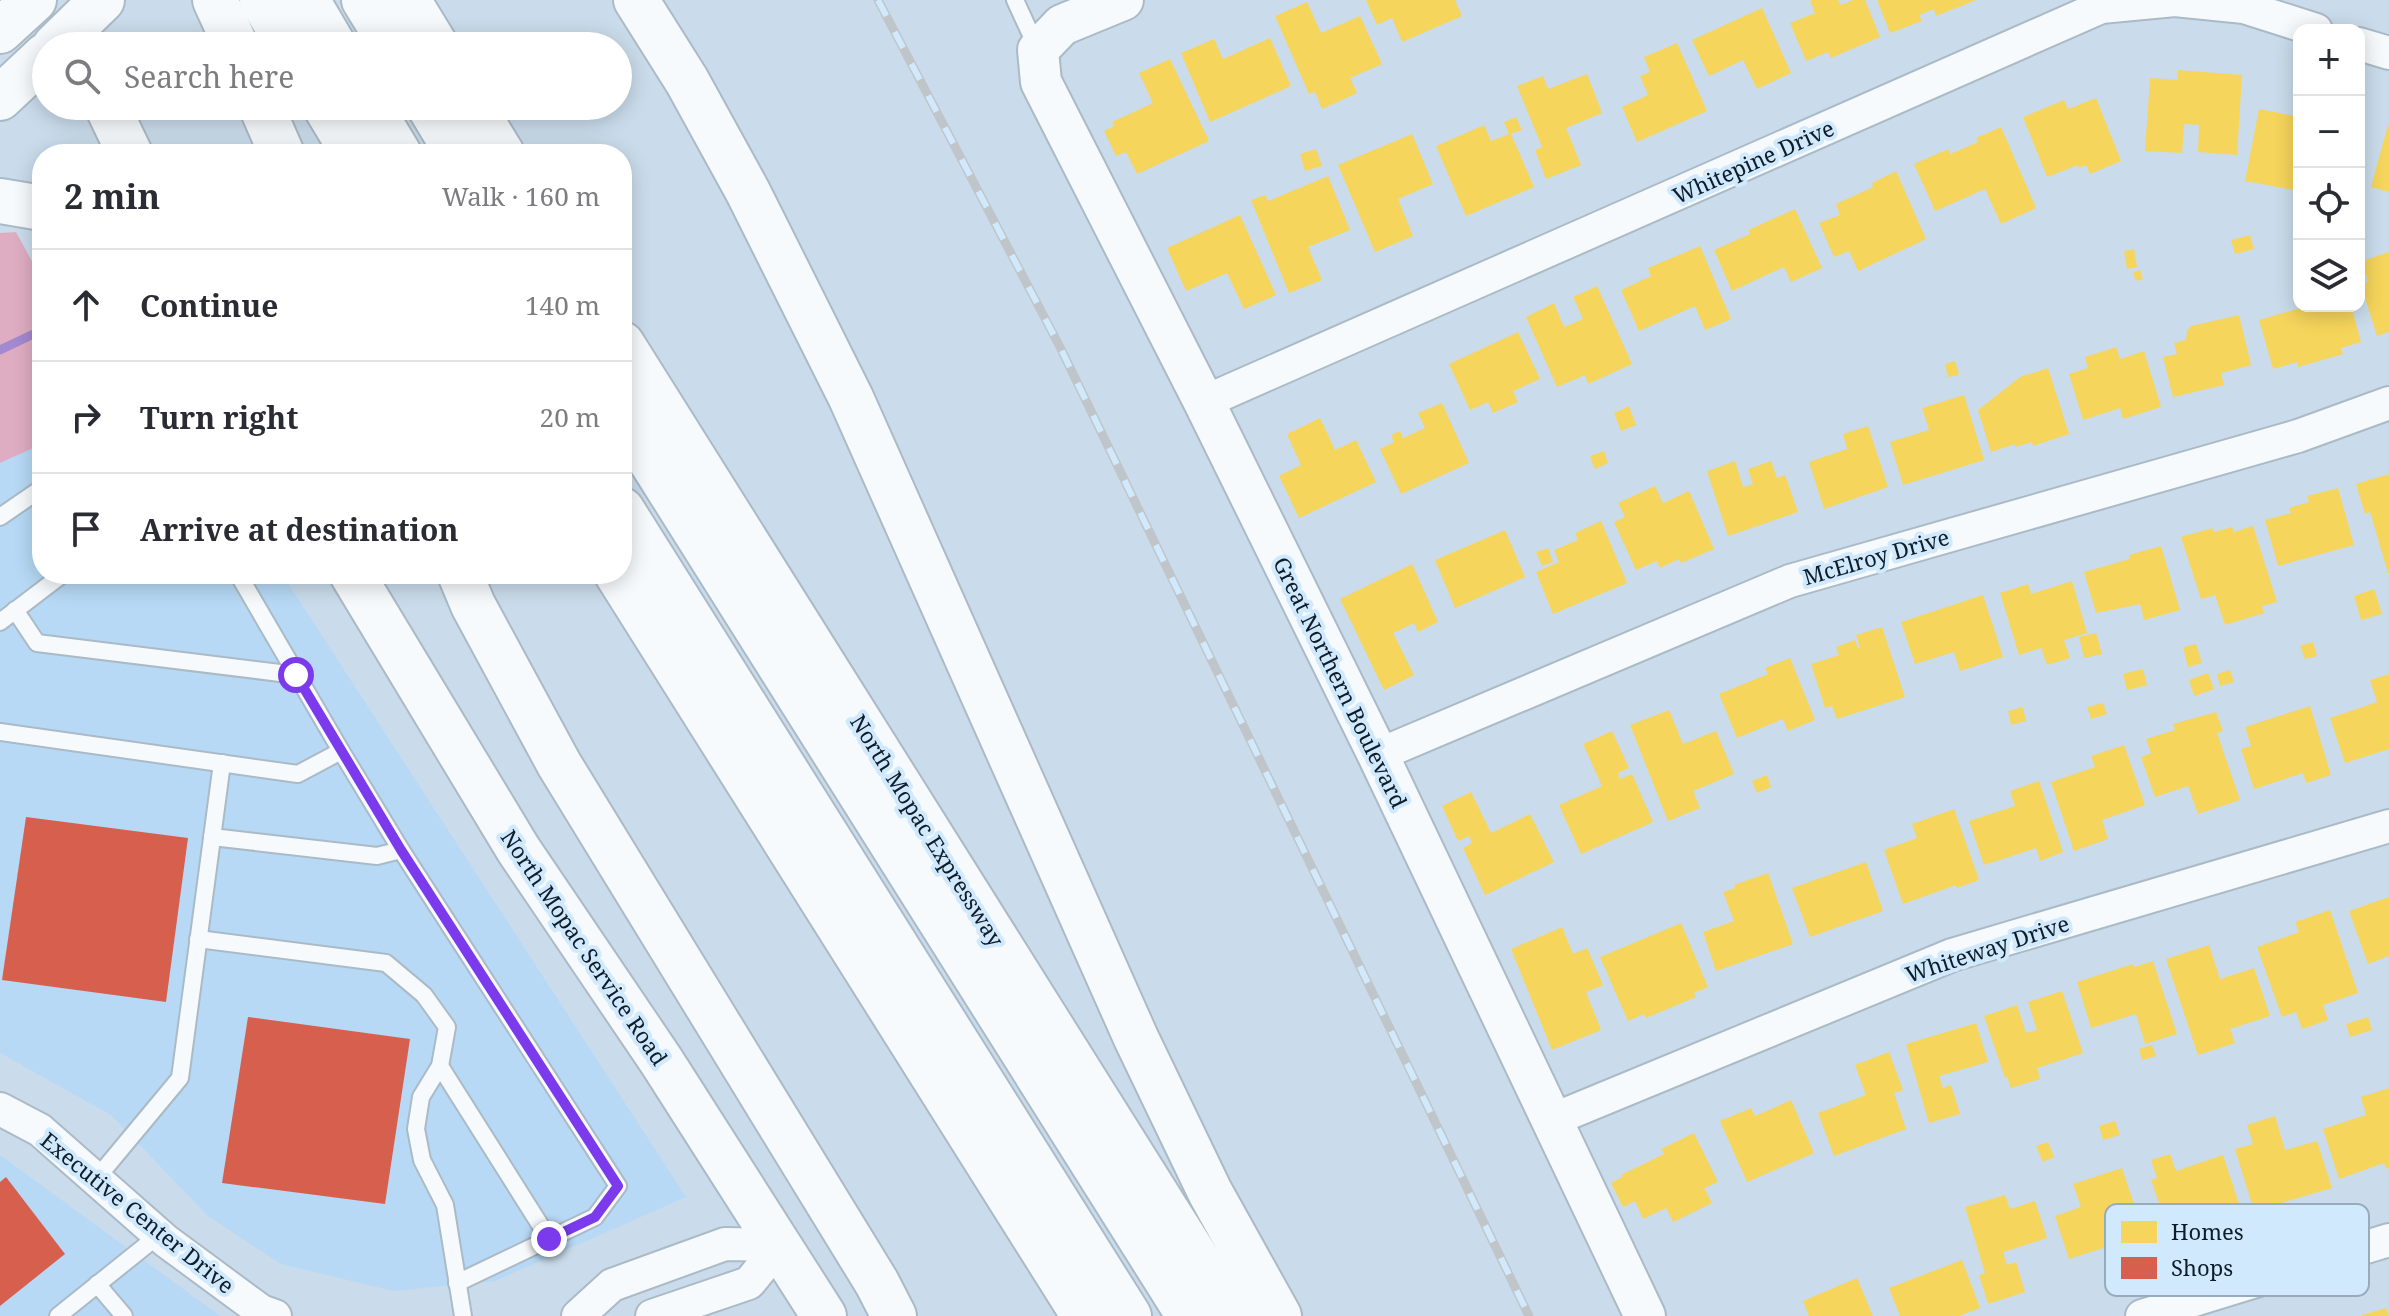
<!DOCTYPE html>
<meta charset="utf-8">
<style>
:root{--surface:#fff;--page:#f7f7f7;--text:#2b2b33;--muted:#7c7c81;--line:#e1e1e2}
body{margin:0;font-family:"Noto Serif",serif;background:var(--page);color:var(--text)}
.controls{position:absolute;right:24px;top:24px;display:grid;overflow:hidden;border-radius:16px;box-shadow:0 4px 20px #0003}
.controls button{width:72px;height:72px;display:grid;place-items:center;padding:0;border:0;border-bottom:2px solid var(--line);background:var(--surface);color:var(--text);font:40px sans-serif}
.stop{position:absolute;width:24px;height:24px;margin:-18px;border:6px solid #7c3aed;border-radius:50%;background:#fff}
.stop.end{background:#7c3aed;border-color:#fff;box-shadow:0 2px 8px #0008}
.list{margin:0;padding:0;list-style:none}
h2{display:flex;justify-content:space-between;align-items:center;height:104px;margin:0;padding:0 32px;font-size:34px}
h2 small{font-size:26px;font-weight:400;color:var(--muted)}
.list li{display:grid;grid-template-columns:52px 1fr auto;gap:24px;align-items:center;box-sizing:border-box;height:112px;padding:0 32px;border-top:2px solid var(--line)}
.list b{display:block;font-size:30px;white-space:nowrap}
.list em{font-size:26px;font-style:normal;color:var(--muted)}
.icon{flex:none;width:44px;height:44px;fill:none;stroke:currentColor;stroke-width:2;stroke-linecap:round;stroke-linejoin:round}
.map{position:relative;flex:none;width:2389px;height:1316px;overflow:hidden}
.search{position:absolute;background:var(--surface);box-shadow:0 4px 20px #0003;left:32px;top:32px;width:600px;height:88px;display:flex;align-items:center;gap:20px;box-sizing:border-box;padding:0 28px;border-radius:44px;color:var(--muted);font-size:30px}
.panel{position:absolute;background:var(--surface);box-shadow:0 4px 20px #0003;left:32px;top:144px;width:600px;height:440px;border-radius:32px}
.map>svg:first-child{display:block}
.built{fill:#b7d9f5}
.green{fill:#dfadc2}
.homes{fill:#f6d55c}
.shops{fill:#d6604d}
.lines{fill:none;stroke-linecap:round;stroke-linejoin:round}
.stream{stroke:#a389d0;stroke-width:9}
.service-casing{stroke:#aabac6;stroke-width:20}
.minor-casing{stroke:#aabac6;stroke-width:36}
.tertiary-casing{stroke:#aabac6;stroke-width:44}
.secondary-casing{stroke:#aabac6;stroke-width:48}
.motorway-casing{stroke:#aabac6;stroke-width:48}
.service{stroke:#f7fafc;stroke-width:16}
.minor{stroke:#f7fafc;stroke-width:32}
.tertiary{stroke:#f7fafc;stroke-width:40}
.secondary{stroke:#f7fafc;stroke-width:44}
.motorway{stroke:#f7fafc;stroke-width:44}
.rail-casing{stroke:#c0c5ca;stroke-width:9}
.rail{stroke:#d1e9fd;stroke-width:6;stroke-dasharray:18;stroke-linecap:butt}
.route{stroke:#7c3aed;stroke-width:10}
.labels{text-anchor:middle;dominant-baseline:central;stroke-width:8;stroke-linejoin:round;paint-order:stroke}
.street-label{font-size:22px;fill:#0d1c28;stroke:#d1e9fd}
.key{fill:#d1e9fd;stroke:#96acbd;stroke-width:2}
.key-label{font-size:22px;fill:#0d1c28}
</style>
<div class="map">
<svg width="2389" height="1316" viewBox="0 0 2389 1316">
<rect width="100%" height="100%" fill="#cadceb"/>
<g class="built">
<polygon points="42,444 42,574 282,574 686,1197 495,1281 393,1291 281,1264 208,1216 111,1115 0,1053 0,463"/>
<polygon points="0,1155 220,1316 0,1316"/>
</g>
<polygon class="green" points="16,232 42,280 42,444 0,463 0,233"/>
<g class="homes">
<polygon points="1366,0 1455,0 1462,16 1402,42 1392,18 1377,25"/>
<polygon points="1813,0 1838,0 1841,5 1853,0 1865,0 1880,37 1831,58 1828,52 1806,61 1790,23 1815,13 1810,1"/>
<polygon points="1877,0 1976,0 1936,16 1934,9 1919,15 1922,21 1890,33"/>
<polygon points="1307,2 1321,33 1360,16 1382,64 1350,78 1357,93 1322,109 1315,92 1309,94 1275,16"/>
<polygon points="1762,8 1791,73 1757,89 1743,60 1709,76 1692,40"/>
<polygon points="1270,38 1291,86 1210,122 1181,53 1214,39 1223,59"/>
<polygon points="1677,43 1707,111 1637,142 1622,107 1648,95 1640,76 1650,72 1644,57"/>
<polygon points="1170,59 1209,141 1137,174 1126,152 1116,156 1104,131 1114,126 1112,122 1153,103 1139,73"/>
<polygon points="2178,70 2242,75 2237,155 2198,152 2199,125 2184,124 2182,153 2145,151 2150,78 2177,80"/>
<polygon points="1587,74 1602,113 1566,128 1581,165 1546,179 1535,150 1542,147 1517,86 1543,76 1548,89"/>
<polygon points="2096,98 2121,161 2090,174 2086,165 2079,168 2078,165 2047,177 2023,117 2064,100 2068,109"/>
<polygon points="2259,109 2299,117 2299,191 2245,181"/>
<polygon points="1516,117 1522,130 1511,134 1534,187 1466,216 1436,146 1484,125 1491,141 1509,134 1504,122"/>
<polygon points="2388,125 2389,125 2389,192 2371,187"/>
<polygon points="2001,127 2036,208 2001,224 1985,189 1935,211 1914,164 1948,149 1950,154 1978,142 1976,138"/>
<polygon points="1412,134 1433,184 1398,199 1413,236 1375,252 1338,165"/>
<polygon points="1316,149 1322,166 1305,171 1300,154"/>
<polygon points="1896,171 1926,239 1858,271 1849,251 1834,257 1819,223 1840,215 1836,204 1873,187 1872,183"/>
<polygon points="1328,176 1350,230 1308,247 1322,280 1289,293 1251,200 1265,195 1268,201"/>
<polygon points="1795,209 1822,268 1791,282 1784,267 1732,291 1714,250 1750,234 1748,230"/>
<polygon points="1240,215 1276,295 1244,309 1227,273 1186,291 1167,248"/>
<polygon points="2250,235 2254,249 2235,254 2231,240"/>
<polygon points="1700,246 1731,319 1705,330 1695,306 1639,331 1621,290 1651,276 1648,268"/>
<polygon points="2134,249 2137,267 2127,269 2124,251"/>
<polygon points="2389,252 2389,332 2377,336 2361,285 2368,282 2362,261"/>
<polygon points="2140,270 2143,279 2136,281 2133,272"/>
<polygon points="1597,286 1632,364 1588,384 1585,375 1557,387 1526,317 1554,303 1564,327 1583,319 1573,297"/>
<polygon points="2307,306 2351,306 2361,342 2341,348 2343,354 2298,367 2297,362 2273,369 2259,320"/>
<polygon points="2239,315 2251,365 2221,373 2224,385 2173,397 2163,357 2177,354 2174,343 2186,340 2187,331 2191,326"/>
<polygon points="1518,332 1540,379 1513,391 1518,402 1493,413 1488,402 1470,410 1449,364"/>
<polygon points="2116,347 2120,359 2144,351 2161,407 2123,419 2120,408 2083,420 2069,374 2088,368 2085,357"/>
<polygon points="1955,361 1959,375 1948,377 1945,364"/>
<polygon points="2048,368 2069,434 2033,446 2032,442 2015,447 2015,444 1991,452 1978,410 2020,377"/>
<polygon points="1964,395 1984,460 1903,485 1890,442 1929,430 1922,408"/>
<polygon points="1442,403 1469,463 1401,494 1380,449 1394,442 1391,435 1400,431 1403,438 1425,428 1418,413"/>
<polygon points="1629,406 1636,425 1621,431 1614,413"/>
<polygon points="1320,418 1335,450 1356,440 1376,482 1299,518 1279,476 1301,465 1287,434"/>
<polygon points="1868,426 1888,487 1824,509 1809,462 1847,449 1843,434"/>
<polygon points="1604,451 1608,463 1595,469 1590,456"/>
<polygon points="1735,461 1743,487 1753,484 1748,469 1771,461 1777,478 1785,475 1798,512 1728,536 1707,471"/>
<polygon points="2389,474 2389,573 2388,573 2370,512 2365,514 2356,484"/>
<polygon points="1655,486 1663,503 1689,491 1714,549 1681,563 1679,559 1660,568 1657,561 1636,570 1614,522 1625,517 1618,503"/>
<polygon points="2338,488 2354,545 2278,566 2265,520 2291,513 2289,508 2309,502 2307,496"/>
<polygon points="1601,521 1627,583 1553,614 1536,572 1559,562 1554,550 1578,540 1575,533"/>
<polygon points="2253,526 2277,602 2262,606 2264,613 2225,625 2215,595 2201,599 2181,537 2212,528 2214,532 2232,527 2234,532"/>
<polygon points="1505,530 1525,577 1455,608 1435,560"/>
<polygon points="2161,546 2180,610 2144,620 2140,604 2096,613 2084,572 2130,559 2129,555"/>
<polygon points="1548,548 1553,562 1542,566 1536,552"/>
<polygon points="1412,564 1438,622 1418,632 1414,623 1393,633 1414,675 1384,690 1340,599"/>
<polygon points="2072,581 2087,633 2064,640 2070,658 2047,665 2041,648 2019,655 2000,593 2028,584 2031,594"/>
<polygon points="2374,589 2382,614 2361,620 2354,596"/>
<polygon points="1983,595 2003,657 1960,671 1954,652 1915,664 1901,622"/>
<polygon points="1882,627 1905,697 1837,719 1832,706 1825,708 1811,664 1839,655 1836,647 1855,640 1858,648 1860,647 1856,635"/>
<polygon points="2096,633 2102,654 2084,658 2079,637"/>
<polygon points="2313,642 2317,656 2305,659 2300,646"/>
<polygon points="2196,644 2202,663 2188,667 2183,647"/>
<polygon points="1790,658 1815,720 1788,731 1783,719 1737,738 1719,694 1768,674 1765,668"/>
<polygon points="2143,669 2147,685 2127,690 2123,674"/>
<polygon points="2230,670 2234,682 2220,686 2217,674"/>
<polygon points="2208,673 2214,689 2194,696 2189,680"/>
<polygon points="2389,674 2389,749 2345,763 2330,718 2377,702 2370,680"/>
<polygon points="2103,703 2107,714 2091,719 2087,707"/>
<polygon points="2310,706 2331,775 2306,783 2303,773 2254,789 2241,749 2251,746 2245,727"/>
<polygon points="2023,707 2026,721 2011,725 2008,711"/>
<polygon points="1669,710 1683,744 1716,731 1734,774 1693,791 1700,808 1668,821 1630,725"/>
<polygon points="2216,712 2223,731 2217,733 2240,800 2198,814 2188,786 2155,797 2141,757 2151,753 2146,739 2175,730 2173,724"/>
<polygon points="1612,731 1629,768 1618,773 1620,779 1632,774 1653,822 1581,854 1559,805 1602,786 1583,744"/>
<polygon points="2124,745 2145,805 2102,820 2108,839 2074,851 2051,782 2095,767 2091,756"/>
<polygon points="1767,775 1771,787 1757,793 1752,781"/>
<polygon points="2039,781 2063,852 2040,861 2036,848 1984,865 1969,821 2015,806 2010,791"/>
<polygon points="1471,792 1491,833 1530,814 1554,862 1485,895 1463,848 1472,843 1469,836 1458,841 1442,806"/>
<polygon points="1954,809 1979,880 1957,888 1956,885 1903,904 1884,850 1917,838 1912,824"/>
<polygon points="1866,862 1883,911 1810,937 1792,888"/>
<polygon points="1768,873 1793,944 1716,971 1703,932 1734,921 1723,892 1735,888 1734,885"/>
<polygon points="2389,897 2389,956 2368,964 2349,911"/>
<polygon points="2330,910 2358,993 2323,1005 2328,1020 2302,1029 2296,1012 2282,1017 2257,947 2299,932 2295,922"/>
<polygon points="1681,923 1708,987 1694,993 1696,997 1646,1018 1644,1014 1628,1021 1600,957"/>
<polygon points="1562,927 1573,954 1587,948 1603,985 1586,992 1601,1030 1552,1050 1511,949"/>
<polygon points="2209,945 2220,979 2254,968 2270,1016 2230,1029 2235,1043 2198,1055 2166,959"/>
<polygon points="2153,961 2177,1034 2145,1044 2136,1014 2091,1028 2077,982 2133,964 2134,967"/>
<polygon points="2062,991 2083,1053 2037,1068 2040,1079 2011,1088 2007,1077 2005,1078 1984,1016 2017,1005 2026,1033 2037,1030 2028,1002"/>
<polygon points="2368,1017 2372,1030 2350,1037 2346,1024"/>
<polygon points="1976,1023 1988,1062 1939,1076 1943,1088 1951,1085 1960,1114 1929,1123 1906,1044"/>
<polygon points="2152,1045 2156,1056 2142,1060 2139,1049"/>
<polygon points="1889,1052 1903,1090 1894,1093 1906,1129 1834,1156 1818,1113 1866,1095 1855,1065"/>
<polygon points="2389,1088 2389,1168 2386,1169 2384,1163 2339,1179 2323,1129 2366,1115 2361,1097"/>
<polygon points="1791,1100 1814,1153 1747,1182 1720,1121 1751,1108 1755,1116"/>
<polygon points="2275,1116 2285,1150 2317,1141 2332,1188 2254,1211 2235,1149 2253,1144 2247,1125"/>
<polygon points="2115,1121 2120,1135 2103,1140 2099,1126"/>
<polygon points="1694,1133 1718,1182 1704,1188 1712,1203 1673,1222 1666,1208 1643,1219 1635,1201 1623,1207 1611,1183 1622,1177 1621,1175 1664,1154 1661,1149"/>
<polygon points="2048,1142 2054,1157 2043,1162 2036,1146"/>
<polygon points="2170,1154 2176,1171 2223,1155 2242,1213 2213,1223 2210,1215 2168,1229 2151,1180 2157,1178 2151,1160"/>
<polygon points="2122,1168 2147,1244 2125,1252 2122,1242 2069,1259 2055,1216 2081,1207 2073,1184"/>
<polygon points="2005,1195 2010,1209 2035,1201 2047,1238 2003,1252 2007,1265 2016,1262 2025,1292 1988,1304 1979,1275 1985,1273 1965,1207"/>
<polygon points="1962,1260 1980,1308 1959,1316 1900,1316 1889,1288"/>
<polygon points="1857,1278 1873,1316 1809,1316 1803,1301"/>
<polygon points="2386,1308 2389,1316 2362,1316 2362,1315"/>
</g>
<g class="shops">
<polygon points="26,817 188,838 166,1002 2,980"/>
<polygon points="248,1017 410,1039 385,1204 222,1183"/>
<polygon points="6,1177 65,1254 0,1306 0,1182"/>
</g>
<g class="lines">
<polyline class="stream" points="0,350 42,330"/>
<defs>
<g id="service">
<polyline points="1015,0 1038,50"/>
<polyline points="0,517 42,488"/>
<polyline points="15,610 37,643 296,675"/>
<polyline points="0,622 63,574"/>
<polyline points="0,732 298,774 341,751 238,574"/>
<polyline points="212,837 377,856 401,850 341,751"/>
<polyline points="401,850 618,1186 595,1217 457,1283"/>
<polyline points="198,939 386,963 424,995 447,1027 440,1066 421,1097 416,1129 422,1160 445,1205 463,1316"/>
<polyline points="440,1066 549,1239"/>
<polyline points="96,1179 180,1078 222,763"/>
<polyline points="97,1284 124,1316"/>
<polyline points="58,1316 159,1235"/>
</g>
<g id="minor">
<polyline points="2359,44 2389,53"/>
<polyline points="1204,402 2101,7 2175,0 2244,7 2316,30"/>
<polyline points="1378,755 1790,581 2298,436 2389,403"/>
<polyline points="0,1109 40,1130 166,1241 261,1311 275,1316"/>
<polyline points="1552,1120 1952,955 2389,826"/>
<polyline points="578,1316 612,1285 725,1244 780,1245"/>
<polyline points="652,1316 749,1283 780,1245"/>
<polyline points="2142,1316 2389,1240"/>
</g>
<polyline id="tertiary" points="1123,0 1062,25 1038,50 1041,82 1204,402 1378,755 1645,1316"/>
<g id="secondary">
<polyline points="0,31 34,0"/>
<polyline points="55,46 102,0"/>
<polyline points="0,98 46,55"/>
<polyline points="107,106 130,154"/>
<polyline points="0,201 42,208"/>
<polyline points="352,574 518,849 662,1062 824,1316"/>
</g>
<g id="motorway">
<polyline points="215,0 236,46"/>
<polyline points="262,0 289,46"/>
<polyline points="307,0 334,46"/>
<polyline points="364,0 392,46"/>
<polyline points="408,0 436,46"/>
<polyline points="636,0 687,81 748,192 851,398 1136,1038 1210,1192 1279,1316"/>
<polyline points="261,106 282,154"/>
<polyline points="325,106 354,154"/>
<polyline points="370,106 399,154"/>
<polyline points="429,106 458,154"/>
<polyline points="473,106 502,154"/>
<polyline points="622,344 1233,1316"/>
<polyline points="622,415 1189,1316"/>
<polyline points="622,510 1129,1316"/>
<polyline points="460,574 473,605 559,764 877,1283 894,1316"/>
<polyline points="617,574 1084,1316"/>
</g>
</defs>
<use href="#service" class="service-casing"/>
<use href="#minor" class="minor-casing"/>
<use href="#tertiary" class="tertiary-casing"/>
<use href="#secondary" class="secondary-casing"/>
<use href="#motorway" class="motorway-casing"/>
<use href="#service" class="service"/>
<use href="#minor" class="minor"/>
<use href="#tertiary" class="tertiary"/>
<use href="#secondary" class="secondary"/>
<use href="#motorway" class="motorway"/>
<defs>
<polyline id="rail" points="878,0 1060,347 1529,1316"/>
</defs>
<use href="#rail" class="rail-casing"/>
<use href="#rail" class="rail"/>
</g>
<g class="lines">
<polyline class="route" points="296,675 401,850 618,1186 595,1217 549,1239"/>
</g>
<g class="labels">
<g class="street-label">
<text transform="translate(1753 161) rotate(-24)">Whitepine Drive</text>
<text transform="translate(1876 556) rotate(-16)">McElroy Drive</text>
<text transform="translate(1341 682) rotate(64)">Great Northern Boulevard</text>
<text transform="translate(928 830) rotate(58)">North Mopac Expressway</text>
<text transform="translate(585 947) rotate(56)">North Mopac Service Road</text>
<text transform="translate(1987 948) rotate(-18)">Whiteway Drive</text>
<text transform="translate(138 1212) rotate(39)">Executive Center Drive</text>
</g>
</g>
<rect x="2105" y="1204" width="264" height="92" rx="12" class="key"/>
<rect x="2121" y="1221" width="36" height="22" fill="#f6d55c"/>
<rect x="2121" y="1257" width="36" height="22" fill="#d6604d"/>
<g class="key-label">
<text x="2171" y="1240">Homes</text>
<text x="2171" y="1276">Shops</text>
</g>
</svg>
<div class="controls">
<button>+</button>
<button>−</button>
<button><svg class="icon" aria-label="locate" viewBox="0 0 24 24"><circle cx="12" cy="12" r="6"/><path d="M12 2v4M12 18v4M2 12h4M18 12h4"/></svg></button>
<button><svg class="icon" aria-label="layers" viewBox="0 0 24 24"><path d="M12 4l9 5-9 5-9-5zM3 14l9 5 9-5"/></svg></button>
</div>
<div class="stop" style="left:296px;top:675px"></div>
<div class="stop end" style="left:549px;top:1239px"></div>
<div class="search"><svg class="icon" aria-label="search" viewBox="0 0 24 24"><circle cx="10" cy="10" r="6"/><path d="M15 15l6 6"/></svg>Search here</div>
<section class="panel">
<h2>2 min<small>Walk · 160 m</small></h2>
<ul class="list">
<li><svg class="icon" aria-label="ahead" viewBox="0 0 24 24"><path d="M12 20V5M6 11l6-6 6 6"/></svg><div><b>Continue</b></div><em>140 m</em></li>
<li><svg class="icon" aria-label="right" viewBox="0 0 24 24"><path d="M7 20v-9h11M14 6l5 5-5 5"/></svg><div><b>Turn right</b></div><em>20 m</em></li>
<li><svg class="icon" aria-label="arrive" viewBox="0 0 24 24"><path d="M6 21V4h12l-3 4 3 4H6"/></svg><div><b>Arrive at destination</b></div></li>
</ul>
</section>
</div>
